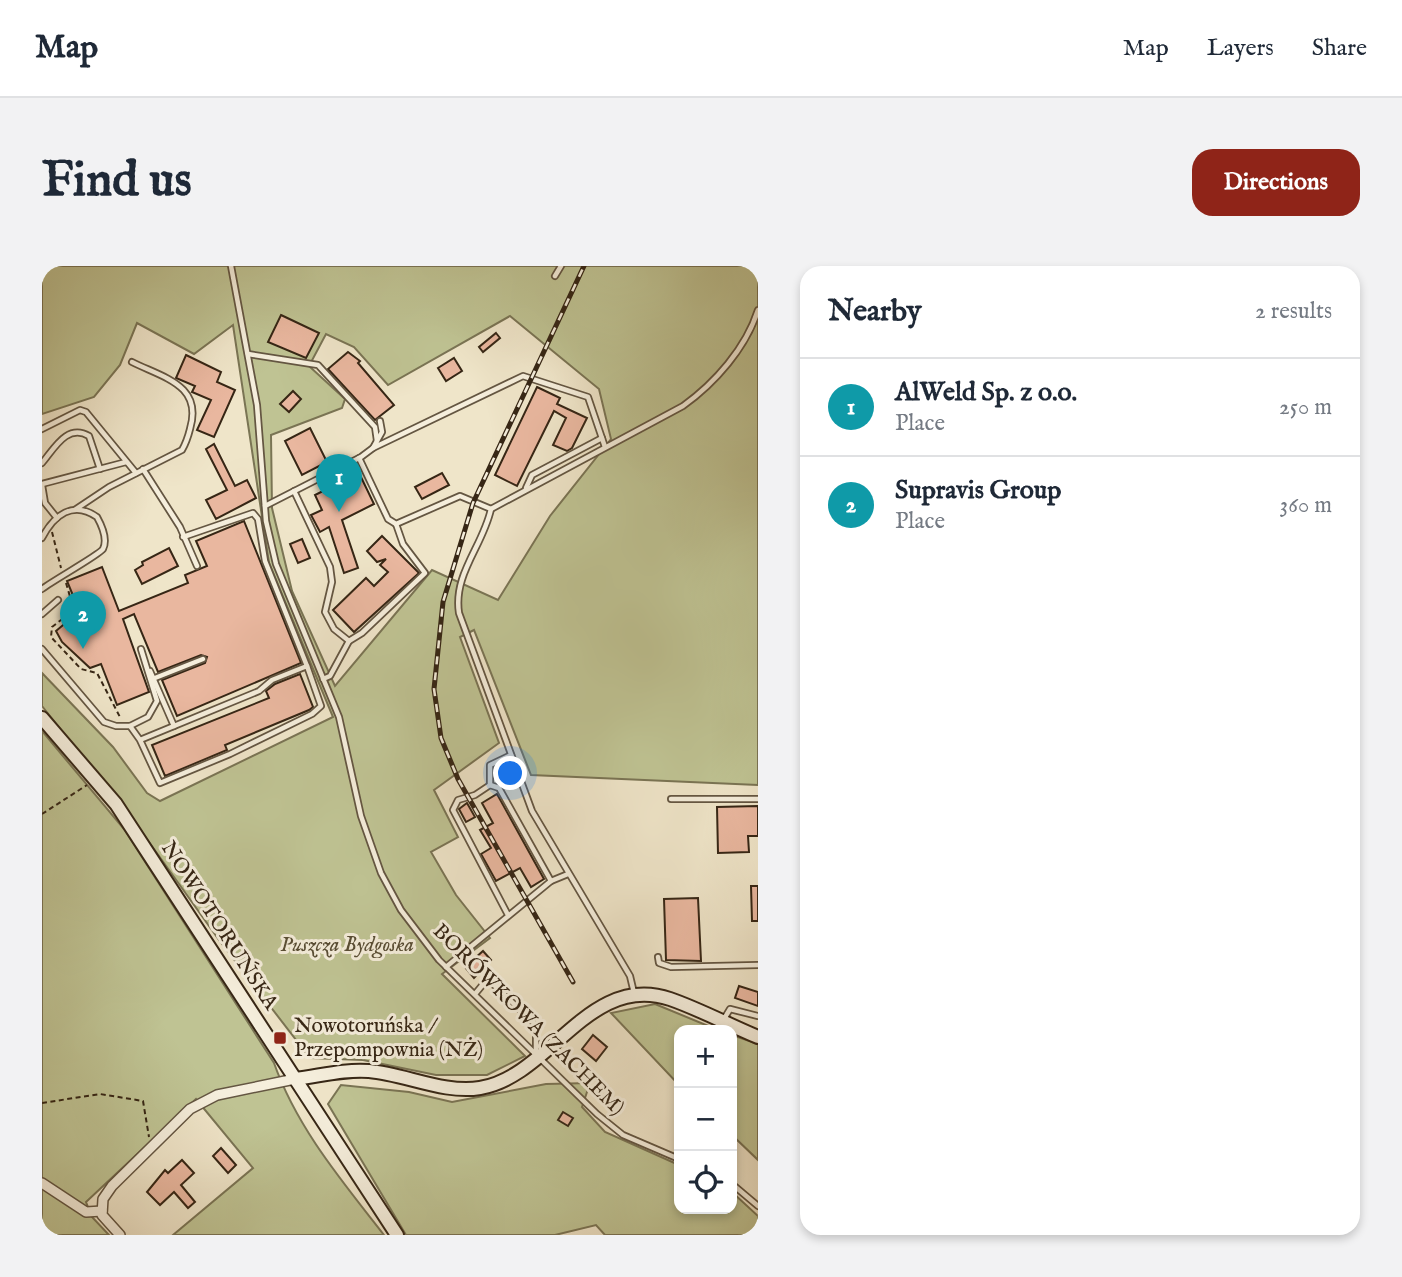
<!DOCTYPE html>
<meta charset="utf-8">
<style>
:root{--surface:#fff;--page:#f2f2f3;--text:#1f2937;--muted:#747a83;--line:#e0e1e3;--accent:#8f2418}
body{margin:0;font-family:"IM FELL English",serif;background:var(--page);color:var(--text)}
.controls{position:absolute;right:21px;bottom:21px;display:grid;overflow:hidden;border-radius:14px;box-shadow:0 4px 10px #0003}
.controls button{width:63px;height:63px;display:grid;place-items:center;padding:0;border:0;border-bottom:2px solid var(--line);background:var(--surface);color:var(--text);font:35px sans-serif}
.you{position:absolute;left:469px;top:508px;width:24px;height:24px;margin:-18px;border:5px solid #fff;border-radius:50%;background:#1a73e8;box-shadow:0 0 0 10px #1a73e833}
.badge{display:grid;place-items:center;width:46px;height:46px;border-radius:50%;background:var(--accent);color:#fff;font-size:23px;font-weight:700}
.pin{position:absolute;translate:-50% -58px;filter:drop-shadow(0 2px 4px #0008)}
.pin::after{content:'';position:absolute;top:37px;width:24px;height:21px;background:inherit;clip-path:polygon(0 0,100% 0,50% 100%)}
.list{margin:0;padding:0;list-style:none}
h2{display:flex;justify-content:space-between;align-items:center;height:91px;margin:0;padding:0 28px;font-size:30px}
h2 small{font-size:23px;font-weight:400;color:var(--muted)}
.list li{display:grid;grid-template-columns:46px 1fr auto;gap:21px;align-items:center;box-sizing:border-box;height:98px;padding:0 28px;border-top:2px solid var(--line)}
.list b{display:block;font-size:26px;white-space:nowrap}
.list p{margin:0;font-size:23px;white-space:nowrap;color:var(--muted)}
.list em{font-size:23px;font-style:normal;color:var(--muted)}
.icon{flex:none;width:38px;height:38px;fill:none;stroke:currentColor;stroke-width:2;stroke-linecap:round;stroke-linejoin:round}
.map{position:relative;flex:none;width:716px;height:969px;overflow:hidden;border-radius:21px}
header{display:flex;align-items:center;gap:42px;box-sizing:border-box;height:98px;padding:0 35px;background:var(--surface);border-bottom:2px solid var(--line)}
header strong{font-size:33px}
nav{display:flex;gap:38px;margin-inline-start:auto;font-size:24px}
.intro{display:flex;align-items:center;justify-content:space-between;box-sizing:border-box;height:168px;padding:0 42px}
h1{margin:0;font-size:49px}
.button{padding:18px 32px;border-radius:21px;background:var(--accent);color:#fff;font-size:24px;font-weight:700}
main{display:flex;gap:42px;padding:0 42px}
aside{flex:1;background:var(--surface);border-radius:21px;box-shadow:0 4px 10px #0003}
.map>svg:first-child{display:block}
.green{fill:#bfc393;stroke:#7a7454;stroke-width:2;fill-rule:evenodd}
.building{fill:#e9b79f;stroke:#362615;stroke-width:2}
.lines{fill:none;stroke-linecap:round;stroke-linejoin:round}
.lane-casing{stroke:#645642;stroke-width:8}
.street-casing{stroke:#645642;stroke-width:12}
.secondary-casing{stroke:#362615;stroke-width:16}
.path{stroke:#362615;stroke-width:2;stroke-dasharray:5 3.5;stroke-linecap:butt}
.lane{stroke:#f5eedc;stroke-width:4.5}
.street{stroke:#f5eedc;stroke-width:9}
.secondary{stroke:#f5eedc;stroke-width:12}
.rail-casing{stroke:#362615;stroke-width:5}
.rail{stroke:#f5eedc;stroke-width:2.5;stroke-dasharray:8;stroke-linecap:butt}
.poi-dot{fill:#8f2418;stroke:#f5eedc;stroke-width:2.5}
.labels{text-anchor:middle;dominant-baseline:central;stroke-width:6;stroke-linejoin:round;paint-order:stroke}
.street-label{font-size:21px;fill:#362615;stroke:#f5eedc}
.park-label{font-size:21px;font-style:italic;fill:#584d34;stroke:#f5eedc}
.poi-label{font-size:21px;fill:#362615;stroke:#f5eedc;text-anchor:start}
</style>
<header>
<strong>Map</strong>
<nav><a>Map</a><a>Layers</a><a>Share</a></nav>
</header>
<div class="intro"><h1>Find us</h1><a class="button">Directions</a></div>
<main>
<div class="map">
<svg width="716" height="969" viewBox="0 0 716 969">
<rect width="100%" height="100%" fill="#efe5c9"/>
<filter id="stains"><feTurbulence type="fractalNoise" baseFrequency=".00286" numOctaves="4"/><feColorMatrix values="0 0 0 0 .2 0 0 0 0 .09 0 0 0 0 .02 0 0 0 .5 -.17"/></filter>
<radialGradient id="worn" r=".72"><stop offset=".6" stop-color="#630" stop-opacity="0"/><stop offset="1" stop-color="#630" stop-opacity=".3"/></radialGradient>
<g class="green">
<path d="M0,0H716V519L489,509L432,364L418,371L457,477L392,524L416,571L389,586L414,629L448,672L400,708L483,790L445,809H394L321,794L268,792L177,674L97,562L0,440V407L71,481L105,527L118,535L291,451L227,297L191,59L152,88L95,57L78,99L52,131L0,148ZM468,50L557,123L569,173L508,250L456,334L390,304L293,420L250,325L230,242L229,169L300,142L303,133L267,100L284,68L312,81L346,119Z"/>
<path d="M0,465L82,563L232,797C255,862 300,915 342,969H131L211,902L154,833L44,936L50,951L67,969H0Z"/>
<polygon points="613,738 676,764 637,764 637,819 569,747"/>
<polygon points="690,769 716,778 716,894 690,869"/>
<polygon points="548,817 540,841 563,866 637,899 637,943 690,943 690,926 716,950 716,969 563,969 554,959 513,969 364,969 286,838 299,819 367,826 410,836 504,818"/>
</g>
<g class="building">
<polygon points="239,49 277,67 264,92 226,76"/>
<polygon points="454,67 458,72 441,86 437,81"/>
<polygon points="306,86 318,95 316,97 352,139 333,154 286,103"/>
<polygon points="144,89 179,106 175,116 193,124 172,171 155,164 169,134 150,126 153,120 134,112"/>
<polygon points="412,92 420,105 404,115 396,102"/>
<polygon points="495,121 518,132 515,138 545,152 530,182 525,185 511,179 524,152 512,145 475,220 453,209"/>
<polygon points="251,125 259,133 247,146 238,138"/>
<polygon points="268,162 285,196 260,209 243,175"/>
<polygon points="172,178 193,220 205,214 214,232 174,253 164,234 185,224 164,183"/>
<polygon points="317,207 332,238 300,254 316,302 302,307 287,261 278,266 269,249 280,244 273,229"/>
<polygon points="400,207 407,219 380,233 373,221"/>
<polygon points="202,255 259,397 135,450 120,414 163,397 165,391 159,389 116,406 92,348 81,353 107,426 75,439 59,398 48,402 20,376 14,365 27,354 39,349 25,315 60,301 77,345 146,317 143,309 165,300 154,275"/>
<polygon points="340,270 377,307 312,366 291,344 324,312 332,320 346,306 338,299 344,293 335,296 325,285"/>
<polygon points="260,273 268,292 256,297 248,278"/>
<polygon points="127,282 136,300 100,318 93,304 101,299 100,296"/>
<polygon points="258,408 271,441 267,444 183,479 185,484 123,510 110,479 227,432 224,425 233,418"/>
<polygon points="455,528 502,613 489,621 478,602 454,615 439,588 449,582 438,564 451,557 440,537"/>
<polygon points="425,537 433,551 424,556 417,543"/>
<polygon points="716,540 716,570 706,570 707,586 676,587 675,541"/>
<polygon points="709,620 716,620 716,655 710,655"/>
<polygon points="656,632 659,695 624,694 622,633"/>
<polygon points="441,685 449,694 432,712 423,701"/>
<polygon points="697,720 716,726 716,740 693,732"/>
<polygon points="551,769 565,781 554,795 540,783"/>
<polygon points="521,846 531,852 526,860 516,854"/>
<polygon points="179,882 194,899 186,907 171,890"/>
<polygon points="140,894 152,907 139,919 153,936 146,942 132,926 118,939 105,926 123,904 126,907"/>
</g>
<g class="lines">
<defs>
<g id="lane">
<polyline points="189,0 215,139 224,255 234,298 297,451 319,550 339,607 359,644 397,694 555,848 581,869 637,893"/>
<polyline points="513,10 519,0"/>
<polyline points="206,88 276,99 333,161 335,175"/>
<polyline points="0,163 38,144 44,146 94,207"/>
<polyline points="331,182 481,110 546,131 563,181"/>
<polyline points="317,192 346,253 354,258 418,230 449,243"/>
<path d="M0,197C12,183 25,157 47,170L58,203"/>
<polyline points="101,203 138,261 155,300"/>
<polyline points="0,218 84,196"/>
<polyline points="0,219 3,237 15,252"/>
<polyline points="484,222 490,209 560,172"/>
<polyline points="252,225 288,301 290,316 283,346 292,363 307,375"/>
<polyline points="223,240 319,191 331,182 340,166 338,155"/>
<path d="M34,243L67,221L140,184C144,177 146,171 148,163C161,119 122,112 90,96"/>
<path d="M449,243C441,280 411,308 417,347L490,545L588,710L592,727"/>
<path d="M449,243L641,140C673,117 704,82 716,44"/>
<polyline points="141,271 211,247 216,253 223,295 265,400"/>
<path d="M0,272C12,249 31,234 55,251C60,260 66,273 61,283C57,289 10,315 0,323"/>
<polyline points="0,348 16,334"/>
<polyline points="0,383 62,456 74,460 88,460 98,474 118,517 188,488 270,448 279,440 265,400 230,414 217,425 98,474"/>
<polyline points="108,405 132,460"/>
<polyline points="113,412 161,393"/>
<polyline points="281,413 288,410 307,375 320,367 383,307 361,278 354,258"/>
<polyline points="88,460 106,451 115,435 99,383"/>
<polyline points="448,519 448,499 469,489"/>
<polyline points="629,533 716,533"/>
<polyline points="509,615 526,608"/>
<polyline points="616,691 617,697 629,701 716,699"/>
<polyline points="404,701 509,615 457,522 448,519 433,529 416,534 411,544 466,649"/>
<polyline points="433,728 443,716 449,716 494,759 494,785"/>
<polyline points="682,753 688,743 716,750"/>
<polyline points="690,918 716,940"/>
</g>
<g id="street">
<polyline points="0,917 44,946 60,945"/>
<polyline points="78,969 60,949 61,933 70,920 148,843 175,829 253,813"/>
</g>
<g id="secondary">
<polyline points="0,452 74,538 355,969"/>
<path d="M253,813C278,810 302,803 327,805C363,808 402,828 438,822C509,810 547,706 628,733C657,743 687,759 716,771"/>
</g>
</defs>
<use href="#lane" class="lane-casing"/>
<use href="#street" class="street-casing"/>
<use href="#secondary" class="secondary-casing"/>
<g class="path">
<polyline points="10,266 19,302"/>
<polyline points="24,317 32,344 10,361 9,371 39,403 55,407 79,453"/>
<polyline points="0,548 45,519"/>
<polyline points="0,837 58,828 101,835 107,871"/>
</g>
<use href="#lane" class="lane"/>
<use href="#street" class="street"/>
<use href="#secondary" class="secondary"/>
<defs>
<polyline id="rail" points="531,716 416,513 399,472 392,423 401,336 431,237 542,0"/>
</defs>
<use href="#rail" class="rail-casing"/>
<use href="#rail" class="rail"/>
</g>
<rect class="poi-dot" x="231" y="765" width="14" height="14" rx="3.5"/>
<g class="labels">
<g class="street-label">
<text transform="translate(177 660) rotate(57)">NOWOTORUŃSKA</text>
<text transform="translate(486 754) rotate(45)">BORÓWKOWA (ZACHEM)</text>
</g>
<g class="park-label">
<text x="305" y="679">Puszcza Bydgoska</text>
</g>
<g class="poi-label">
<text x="252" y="760">Nowotoruńska /<tspan x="252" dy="24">Przepompownia (NŻ)</tspan></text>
</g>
</g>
<rect width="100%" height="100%" filter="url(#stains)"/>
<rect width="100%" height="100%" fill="url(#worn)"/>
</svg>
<div class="controls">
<button>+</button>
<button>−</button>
<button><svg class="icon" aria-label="locate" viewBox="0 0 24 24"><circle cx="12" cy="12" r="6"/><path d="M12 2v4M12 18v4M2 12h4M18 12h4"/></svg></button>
</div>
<div class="you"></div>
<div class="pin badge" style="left:297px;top:246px;background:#0f9aa8">1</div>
<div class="pin badge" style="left:41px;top:383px;background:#0f9aa8">2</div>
</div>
<aside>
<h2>Nearby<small>2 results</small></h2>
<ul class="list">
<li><span class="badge" style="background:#0f9aa8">1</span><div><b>AlWeld Sp. z o.o.</b><p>Place</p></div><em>250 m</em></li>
<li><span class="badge" style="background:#0f9aa8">2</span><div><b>Supravis Group</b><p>Place</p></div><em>360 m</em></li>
</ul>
</aside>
</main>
